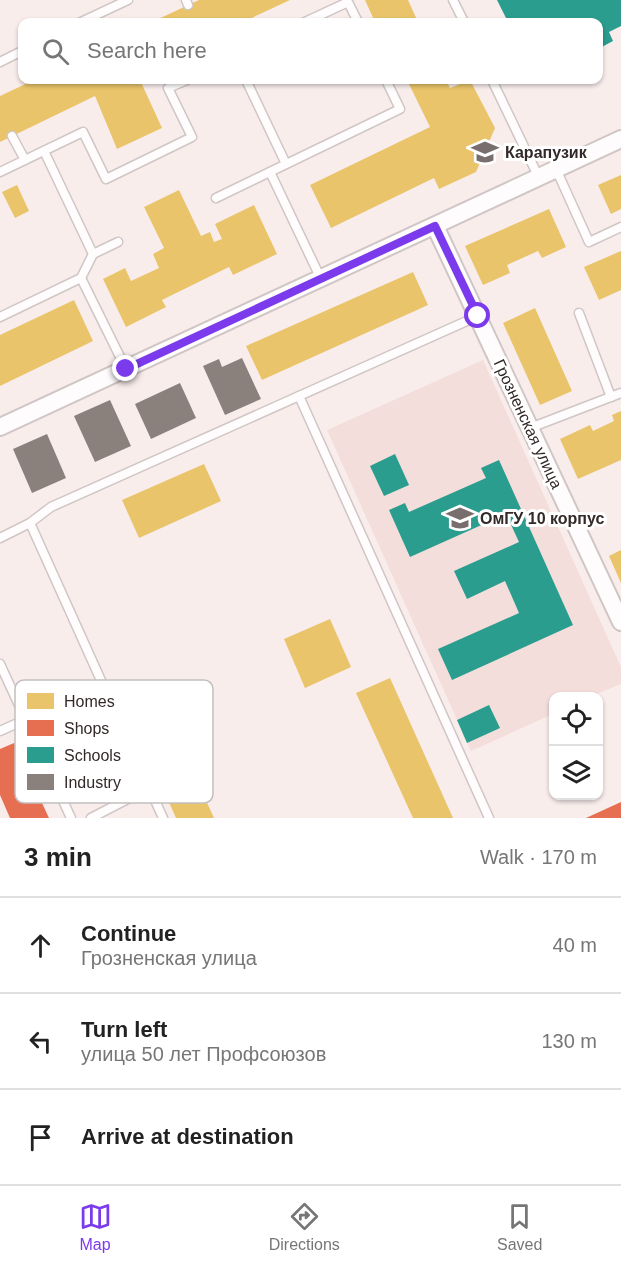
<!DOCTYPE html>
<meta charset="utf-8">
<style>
:root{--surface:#fff;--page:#f6f6f6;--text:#222;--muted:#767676;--line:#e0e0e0;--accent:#7c3aed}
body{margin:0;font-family:Helvetica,sans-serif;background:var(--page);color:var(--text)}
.controls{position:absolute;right:18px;bottom:18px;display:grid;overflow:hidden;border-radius:12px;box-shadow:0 2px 4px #0004}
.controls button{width:54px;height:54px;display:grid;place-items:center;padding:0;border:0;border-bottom:2px solid var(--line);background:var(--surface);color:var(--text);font:30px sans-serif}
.stop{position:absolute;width:18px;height:18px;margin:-14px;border:4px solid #7c3aed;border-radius:50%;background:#fff}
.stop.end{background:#7c3aed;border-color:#fff;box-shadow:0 2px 6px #0008}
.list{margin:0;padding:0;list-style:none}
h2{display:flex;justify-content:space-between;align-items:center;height:78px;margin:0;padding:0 24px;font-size:26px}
h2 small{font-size:20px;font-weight:400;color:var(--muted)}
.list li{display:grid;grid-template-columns:39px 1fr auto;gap:18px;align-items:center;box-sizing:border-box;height:96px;padding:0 24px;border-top:2px solid var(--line)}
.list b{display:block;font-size:22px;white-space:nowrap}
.list p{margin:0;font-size:20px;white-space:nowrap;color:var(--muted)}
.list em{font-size:20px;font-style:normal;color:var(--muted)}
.icon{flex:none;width:33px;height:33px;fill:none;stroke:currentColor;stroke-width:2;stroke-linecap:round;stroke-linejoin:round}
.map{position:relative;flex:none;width:621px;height:818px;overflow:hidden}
.search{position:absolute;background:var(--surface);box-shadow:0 2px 4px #0004;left:18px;right:18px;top:18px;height:66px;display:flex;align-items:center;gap:15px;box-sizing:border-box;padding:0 21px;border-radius:12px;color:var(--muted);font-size:22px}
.sheet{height:366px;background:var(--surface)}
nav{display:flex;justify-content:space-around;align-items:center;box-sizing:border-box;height:84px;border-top:2px solid var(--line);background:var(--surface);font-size:16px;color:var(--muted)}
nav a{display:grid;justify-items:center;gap:3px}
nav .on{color:var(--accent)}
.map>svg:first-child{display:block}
.built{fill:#f3dedc}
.homes{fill:#e9c46a}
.shops{fill:#e76f51}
.schools{fill:#2a9d8f}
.industry{fill:#8a817c}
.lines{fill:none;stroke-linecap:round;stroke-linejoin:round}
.lane-casing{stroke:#d0c6c5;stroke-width:11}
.street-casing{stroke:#d0c6c5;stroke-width:20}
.lane{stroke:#fefcfc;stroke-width:8}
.street{stroke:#fefcfc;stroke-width:16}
.route{stroke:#7c3aed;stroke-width:8}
.labels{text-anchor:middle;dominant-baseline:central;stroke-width:6;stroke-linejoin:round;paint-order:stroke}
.poi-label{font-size:16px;font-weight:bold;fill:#322928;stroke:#fff;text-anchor:start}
.street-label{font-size:16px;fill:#322928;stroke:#fff}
.key{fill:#fff;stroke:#c2bfbe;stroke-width:1.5}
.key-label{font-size:16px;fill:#322928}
</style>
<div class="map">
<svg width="621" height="818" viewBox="0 0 621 818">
<rect width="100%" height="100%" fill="#f9edec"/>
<polygon class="built" points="483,360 621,667 621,684 592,696 554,696 553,714 471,751 327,430"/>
<g class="homes">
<polygon points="199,0 290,0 243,22 152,22"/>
<polygon points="365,0 408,0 418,22 375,22"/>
<polygon points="34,80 140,80 162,128 117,149 95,96 0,142 0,96"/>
<polygon points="407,80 446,80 450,88 470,80 495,128 476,172 439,189 434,178 331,228 310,185 430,127"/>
<polygon points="621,175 621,209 611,214 598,185"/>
<polygon points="17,185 29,211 15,218 2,192"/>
<polygon points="179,190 201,236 210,232 214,242 222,239 215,224 254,205 277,254 233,275 229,267 162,300 166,307 126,327 103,279 125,268 131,281 159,268 153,254 164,248 144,207"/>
<polygon points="549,209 566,247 542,258 538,251 507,265 510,273 483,285 465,246"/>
<polygon points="621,251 621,290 599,300 584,267"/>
<polygon points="413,272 428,305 262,380 246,346"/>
<polygon points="74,300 93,341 0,386 0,335"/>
<polygon points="535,308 572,391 540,405 503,323"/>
<polygon points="621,411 621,460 578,479 560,439 590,425 593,431 614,421 612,415"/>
<polygon points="204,464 221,501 139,538 122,500"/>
<polygon points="621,550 621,583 609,556"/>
<polygon points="330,619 351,667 305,688 284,639"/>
<polygon points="390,678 453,818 413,818 356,693"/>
<polygon points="186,757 214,818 176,818 155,771"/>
</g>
<g class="shops">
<polygon points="14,743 49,818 10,818 0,795 0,749"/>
<polygon points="621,802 621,818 586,818"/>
</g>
<g class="schools">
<polygon points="497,0 621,0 621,26 609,32 613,41 598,49 598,22 508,22"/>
<polygon points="395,454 409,485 384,496 370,466"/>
<polygon points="499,460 573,625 452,680 438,649 519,613 505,581 467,599 454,571 519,542 506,514 410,557 389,510 405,503 409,512 486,478 481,468"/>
<polygon points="489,705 500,728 467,743 457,720"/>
</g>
<g class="industry">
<polygon points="242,358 261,399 225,415 203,366 219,359 222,367"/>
<polygon points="180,383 196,418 151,439 135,404"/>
<polygon points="110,400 131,446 95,462 74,416"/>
<polygon points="47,434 66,478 32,493 13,449"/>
</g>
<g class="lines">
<defs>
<g id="lane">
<polyline points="186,0 188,5"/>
<polyline points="453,0 464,22"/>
<polyline points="81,22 128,0"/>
<polyline points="305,22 348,2 358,22"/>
<polyline points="0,62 22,51"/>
<polyline points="246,80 286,164"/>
<polyline points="492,80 539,178"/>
<polyline points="12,136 25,160"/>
<polyline points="44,151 93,254"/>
<polyline points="556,169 589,242 621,227"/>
<polyline points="0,172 83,132 106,179 192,137 168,88 187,80"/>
<polyline points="270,172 321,279"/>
<polyline points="216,198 400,109 386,80"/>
<polyline points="81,278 126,369"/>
<polyline points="579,313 611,397"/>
<polyline points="0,317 81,278 93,254 118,242"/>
<polyline points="299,396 489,818"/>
<polyline points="530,428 621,393"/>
<polyline points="30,523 163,818"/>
<polyline points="0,538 30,523 51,507 478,316"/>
<polyline points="0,664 71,818"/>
<polyline points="0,731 103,685"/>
<polyline points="91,818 149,788"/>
</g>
<g id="street">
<polyline points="435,226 621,622"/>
<polyline points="0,427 621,139"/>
</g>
</defs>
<use href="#lane" class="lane-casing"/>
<use href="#street" class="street-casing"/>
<use href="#lane" class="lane"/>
<use href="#street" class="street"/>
</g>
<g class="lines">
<polyline class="route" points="126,369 435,226 478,316"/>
</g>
<defs>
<symbol id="school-bare" viewBox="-9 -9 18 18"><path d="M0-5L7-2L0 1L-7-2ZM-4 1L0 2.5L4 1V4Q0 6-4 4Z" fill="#786e6d" stroke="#fff" stroke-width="2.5" paint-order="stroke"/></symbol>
<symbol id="university-bare" viewBox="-9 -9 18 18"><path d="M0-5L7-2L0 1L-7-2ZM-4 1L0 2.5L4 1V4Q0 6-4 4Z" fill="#786e6d" stroke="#fff" stroke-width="2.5" paint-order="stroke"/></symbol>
</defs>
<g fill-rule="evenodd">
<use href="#school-bare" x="466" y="133" width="38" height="38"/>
<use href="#university-bare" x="441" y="499" width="38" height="38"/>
</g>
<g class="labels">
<g class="poi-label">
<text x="505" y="152">Карапузик</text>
<text x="480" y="518">ОмГУ 10 корпус</text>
</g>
<g class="street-label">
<text transform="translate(528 424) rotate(65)">Грозненская улица</text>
</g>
</g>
<rect x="15" y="680" width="198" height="123" rx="9" class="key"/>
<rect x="27" y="693" width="27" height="16" fill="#e9c46a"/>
<rect x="27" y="720" width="27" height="16" fill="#e76f51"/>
<rect x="27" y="747" width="27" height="16" fill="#2a9d8f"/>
<rect x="27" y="774" width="27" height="16" fill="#8a817c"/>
<g class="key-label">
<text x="64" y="707">Homes</text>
<text x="64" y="734">Shops</text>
<text x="64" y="761">Schools</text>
<text x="64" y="788">Industry</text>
</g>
</svg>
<div class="controls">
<button><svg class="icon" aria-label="locate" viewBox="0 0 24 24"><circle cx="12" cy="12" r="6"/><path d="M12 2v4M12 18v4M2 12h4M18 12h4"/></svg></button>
<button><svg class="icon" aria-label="layers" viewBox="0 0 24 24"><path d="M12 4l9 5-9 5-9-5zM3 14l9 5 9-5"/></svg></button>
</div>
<div class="stop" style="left:478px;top:316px"></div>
<div class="stop end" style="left:126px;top:369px"></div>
<div class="search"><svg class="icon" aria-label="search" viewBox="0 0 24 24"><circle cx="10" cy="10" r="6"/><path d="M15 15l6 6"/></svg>Search here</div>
</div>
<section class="sheet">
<h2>3 min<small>Walk · 170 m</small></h2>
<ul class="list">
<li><svg class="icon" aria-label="ahead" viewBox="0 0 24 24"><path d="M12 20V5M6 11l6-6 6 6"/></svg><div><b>Continue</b><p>Грозненская улица</p></div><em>40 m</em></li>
<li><svg class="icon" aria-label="left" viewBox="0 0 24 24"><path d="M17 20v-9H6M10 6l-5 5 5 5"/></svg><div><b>Turn left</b><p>улица 50 лет Профсоюзов</p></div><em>130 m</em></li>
<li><svg class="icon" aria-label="arrive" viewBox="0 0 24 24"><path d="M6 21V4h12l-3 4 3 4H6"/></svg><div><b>Arrive at destination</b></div></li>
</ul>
</section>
<nav>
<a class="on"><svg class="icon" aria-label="map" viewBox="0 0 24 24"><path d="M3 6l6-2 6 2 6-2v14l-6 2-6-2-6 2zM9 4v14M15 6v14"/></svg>Map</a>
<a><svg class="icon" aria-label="directions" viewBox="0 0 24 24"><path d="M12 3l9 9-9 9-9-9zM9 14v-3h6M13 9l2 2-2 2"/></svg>Directions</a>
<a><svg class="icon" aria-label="saved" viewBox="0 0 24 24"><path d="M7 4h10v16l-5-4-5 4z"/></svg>Saved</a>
</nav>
